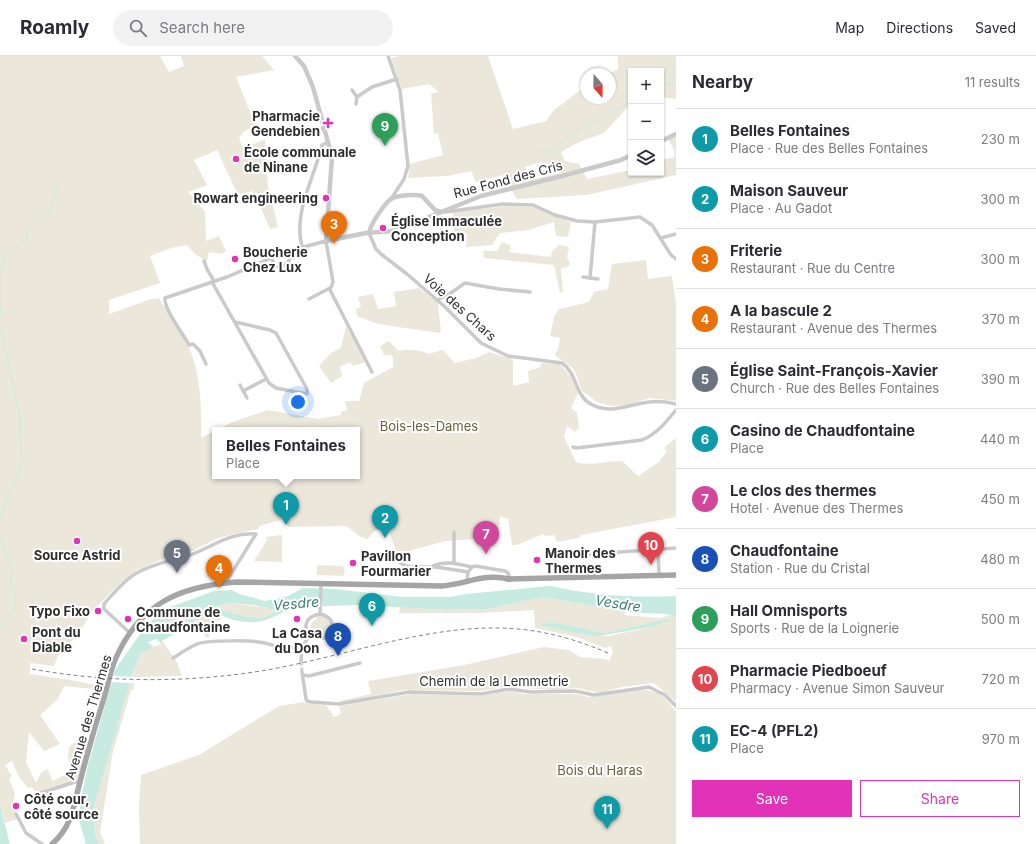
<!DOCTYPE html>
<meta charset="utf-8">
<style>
:root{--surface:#fff;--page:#f2f2f3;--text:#2b2b33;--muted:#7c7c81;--line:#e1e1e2;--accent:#e232b8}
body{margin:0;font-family:Inter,sans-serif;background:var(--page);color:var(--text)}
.controls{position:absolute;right:12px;top:12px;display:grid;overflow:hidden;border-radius:0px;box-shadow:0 1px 3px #0004}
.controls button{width:36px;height:36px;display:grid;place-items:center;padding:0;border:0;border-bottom:1px solid var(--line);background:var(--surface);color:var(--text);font:20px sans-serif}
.compass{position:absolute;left:580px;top:12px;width:36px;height:36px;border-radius:50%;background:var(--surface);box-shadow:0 1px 3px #0004;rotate:160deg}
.you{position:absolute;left:298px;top:346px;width:14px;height:14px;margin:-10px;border:3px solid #fff;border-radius:50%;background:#1a73e8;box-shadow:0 0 0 6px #1a73e833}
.badge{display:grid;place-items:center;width:26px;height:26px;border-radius:50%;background:var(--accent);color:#fff;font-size:13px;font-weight:700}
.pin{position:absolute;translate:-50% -33px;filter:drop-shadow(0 1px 2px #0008)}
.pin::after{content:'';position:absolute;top:21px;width:14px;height:12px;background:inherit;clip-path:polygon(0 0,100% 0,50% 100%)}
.popup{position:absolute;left:212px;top:371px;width:148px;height:52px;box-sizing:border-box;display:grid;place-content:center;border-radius:0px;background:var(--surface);filter:drop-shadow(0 1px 3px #0005);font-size:13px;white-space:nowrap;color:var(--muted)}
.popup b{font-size:15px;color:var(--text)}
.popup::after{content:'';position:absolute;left:50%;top:100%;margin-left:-8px;border:8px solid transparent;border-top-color:var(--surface)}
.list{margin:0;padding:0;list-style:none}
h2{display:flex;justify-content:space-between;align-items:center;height:52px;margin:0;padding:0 16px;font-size:17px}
h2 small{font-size:13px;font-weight:400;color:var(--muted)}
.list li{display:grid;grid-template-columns:26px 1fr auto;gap:12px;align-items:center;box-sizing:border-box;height:60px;padding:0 16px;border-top:1px solid var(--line)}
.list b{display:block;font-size:15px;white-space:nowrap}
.list p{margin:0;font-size:13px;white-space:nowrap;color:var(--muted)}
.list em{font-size:13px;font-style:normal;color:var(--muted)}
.actions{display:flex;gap:8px;padding:12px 16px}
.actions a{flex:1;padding:9px 0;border:1px solid var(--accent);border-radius:0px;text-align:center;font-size:14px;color:var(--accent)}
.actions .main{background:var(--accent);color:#fff}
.icon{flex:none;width:22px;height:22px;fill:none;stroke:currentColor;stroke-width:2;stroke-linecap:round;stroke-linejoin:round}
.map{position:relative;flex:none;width:676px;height:788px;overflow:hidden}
header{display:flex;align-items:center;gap:24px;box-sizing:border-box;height:56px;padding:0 20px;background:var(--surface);border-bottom:1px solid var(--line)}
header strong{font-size:19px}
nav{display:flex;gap:22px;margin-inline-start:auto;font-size:14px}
.search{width:280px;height:36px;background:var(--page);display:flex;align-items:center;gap:10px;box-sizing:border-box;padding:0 14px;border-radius:22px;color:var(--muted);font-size:15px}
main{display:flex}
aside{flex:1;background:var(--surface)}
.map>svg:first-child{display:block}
.green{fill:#ebe7db;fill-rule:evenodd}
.water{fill:#c7ebe0;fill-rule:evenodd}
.pier{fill:#fff}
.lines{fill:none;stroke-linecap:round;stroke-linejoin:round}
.stream{stroke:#c7ebe0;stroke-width:1}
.minor-tunnel{stroke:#d5d5d5;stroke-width:3.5;stroke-dasharray:3.5 2;stroke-linecap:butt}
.minor{stroke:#cacaca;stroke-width:3.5}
.tertiary{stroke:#cacaca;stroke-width:4.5}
.primary{stroke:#a5a5a5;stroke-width:5.5}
.rail{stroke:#828282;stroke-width:1;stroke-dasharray:4 3;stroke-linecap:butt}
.poi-dot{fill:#e232b8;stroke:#fff;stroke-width:1.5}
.labels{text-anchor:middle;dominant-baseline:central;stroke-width:4;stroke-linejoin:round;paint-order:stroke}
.poi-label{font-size:13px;font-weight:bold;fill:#2d2d2d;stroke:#fff;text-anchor:start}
.street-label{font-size:13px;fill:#2d2d2d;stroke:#fff}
.park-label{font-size:13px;fill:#68613c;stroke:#fff}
.water-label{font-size:14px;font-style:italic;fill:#39826b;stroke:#fff}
</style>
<header>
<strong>Roamly</strong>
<div class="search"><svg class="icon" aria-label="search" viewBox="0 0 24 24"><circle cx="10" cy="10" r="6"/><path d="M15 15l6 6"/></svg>Search here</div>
<nav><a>Map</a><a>Directions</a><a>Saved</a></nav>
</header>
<main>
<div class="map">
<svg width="676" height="788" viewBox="0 0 676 788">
<rect width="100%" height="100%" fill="#fff"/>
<g class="green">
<path d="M0,0H160L169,16L184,10L181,0H262L274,14L236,21L253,64L254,70L243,76L239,82L242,90H249L265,83L268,130L278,171L270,173L253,135L238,139L217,94L194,104L207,129L188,136L205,156L206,185L219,180L226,195L221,198L209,196L207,205L196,199L187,189L171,192L150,200L160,227L109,244V258L148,244L159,242C168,257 179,272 187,288C201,314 202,354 201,382L215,375V420H357V374H217L232,366L268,354L318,363L341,359V356L347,354L345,345H359L364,327L393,311V301L390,299H384L380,290L389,285L398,295C407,293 420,293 428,298L443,294L455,307L476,302L489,296L513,303V330L529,326L528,315L541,311V307L560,308L572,322L578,337L571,352L577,357L579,371L575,376L567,370L564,381L576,406C590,411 607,404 622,405L638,420L659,406L667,395L664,392L676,382V461L581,479L579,482L557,486L554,479L545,480L543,478L517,489H512L508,463L500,460L499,473L488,482L446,485L397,498L390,478L377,473L367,483C357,481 354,474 346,470L288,471L285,463L259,470V473L233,478L216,483L190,496L158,505L137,514L118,529L91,557L78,579L58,600L54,610L30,607V618L71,624L104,631V634L64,630L57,644L40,659L60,688L44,695L29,676L26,706L36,727L41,717L47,713L53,725L73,715L68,702L69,691L78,684L87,692L77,726L37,738L32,731L28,732L19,721L12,705L5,709L12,720L9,723L15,738L12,750L18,763L5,767L0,749Z"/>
<path d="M400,0H488L513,73L546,65L554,54L586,30V42H610V18H608L618,13V0H676V43L661,41V15H631V50L627,52L604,77L579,86L561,96L565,105L579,108L587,123L631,114V117H661V104L675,101L673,92L668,83L676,81V119L587,139L517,143L503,119L476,126L471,115L447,120L408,122L410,108L443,99L438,77L434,78L431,38L439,36L429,28L402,33L391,2ZM540,106L556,109L561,117L529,124L525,111Z"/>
<polygon points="506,150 534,151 571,166 568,181 556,180 554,166 528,174 500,177 492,189 466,191 467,177 454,180 453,156"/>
<polygon points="410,161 412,167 392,174 390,166"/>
<polygon points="502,186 510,189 511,193 508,196 551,201 552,195 559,189 569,191 567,201 570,207 569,210 561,213 563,236 560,237 554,209 484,202 483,195 497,195"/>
<polygon points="646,204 648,223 672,220 676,247 676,345 650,342 627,349 610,350 597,346 582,335 574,313 557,301 555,298 558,293 560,282 550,280 554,261 559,253 589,246 594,236 608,233 612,208"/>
<polygon points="419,232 438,247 441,275 439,277 378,268 357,260 356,253 361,251 358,241 373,238 378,253 396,250 394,236"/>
<polygon points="346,270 366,306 353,310 350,306 340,311 342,320 331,327 319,310 331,297 341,292"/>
<polygon points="282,479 282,506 254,505 267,484 266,481"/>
<polygon points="317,509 343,510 345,515 343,520 317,519"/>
<path d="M543,541L626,556L624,559L661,562L670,559L676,561V646L654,627L622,631L600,637L576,632L556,634L504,631L481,635L404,634L341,647L340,645L371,638L368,625L464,609L544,591L568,594L580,601L605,603L609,605L613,596L611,590L605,592L577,581L535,572L534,554L479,557H399L400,551L448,554L488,553ZM666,563L672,566H664L656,570L609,580H590L542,569L552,566L605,577Z"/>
<path d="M231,547L279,553C274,555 269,559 264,561C252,564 228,556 217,553V550Z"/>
<polygon points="198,550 203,554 182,568 169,571 167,568 168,565"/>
<polygon points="216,556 222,560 220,564 209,566 209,582 205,581 204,576 197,574 197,564 207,558"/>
<polygon points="316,559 325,560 330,565 331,573 324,581 309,578 311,577 311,567 317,563"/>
<polygon points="162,585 176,604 182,620 131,621 141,597 151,592 150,588 152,588 153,591 162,588"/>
<polygon points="129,627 134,627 134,633 131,634 113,695 100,776 105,788 99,788 95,778 93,755"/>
<path d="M637,634C657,633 664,639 676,655V788H140L139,750L141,719L199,699L279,650L304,646L305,647L326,649L334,661L341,658L339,650L412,638L481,640L509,635L525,638H577L589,641Z"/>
</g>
<g class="water">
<path d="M550,530C590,539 635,542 676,540V561L667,558L626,556L543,541L488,553L448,554L356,549L298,551C287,553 279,559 268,563C252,570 230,565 216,556L207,558L162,585V588L156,583L148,586L152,592L141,597L132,618L93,755L95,778L99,788H86L79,764L80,747L88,709L115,614L142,575L162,554L214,535L232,534L239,538L265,545L288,540L303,532L336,533L402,541H450L466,538ZM231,547L254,549L278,554C273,556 268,560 264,561C252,563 228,557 217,552V550ZM198,550L203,554L182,568L169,571L167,568L168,565Z"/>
<polygon points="666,563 674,566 664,566 656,570 599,580 590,580 540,569 552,566 605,577"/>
<polygon points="0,749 10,788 0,788"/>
</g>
<polygon class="pier" points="112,620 133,621 131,627 110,626"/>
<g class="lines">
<g class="stream">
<polyline points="661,31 676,24"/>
<polyline points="539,96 551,94 556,88 566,83 570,78 631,46"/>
<path d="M0,260C3,240 0,221 3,202L27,182L26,177L49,156L59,125"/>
<polyline points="0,461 22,407 20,361 1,273"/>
<polyline points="0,482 12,517 10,526 15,535 15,551 0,572"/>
<polyline points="674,566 676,565"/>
</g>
<polyline class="minor-tunnel" points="301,606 302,616"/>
<g class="minor">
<polyline points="388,0 400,34 408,110 404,123 391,143"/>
<polyline points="352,34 357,41 356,48"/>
<polyline points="357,41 372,31 397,23"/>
<polyline points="266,80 324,73"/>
<polyline points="445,156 503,148 533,149 555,159 577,165 595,166 640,161 652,169 671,199 676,203"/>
<path d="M369,177L376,193L381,198L407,218L444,250L481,287L508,300L562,307C577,317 575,338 589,347C610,360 628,348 649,346C658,345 667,346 676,348"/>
<polyline points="661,182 676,178"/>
<path d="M302,191C293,156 314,123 322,89L328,86"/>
<path d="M271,201L275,210C285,212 293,205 289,195"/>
<polyline points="204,205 207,213 214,225"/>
<polyline points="583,221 598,223"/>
<polyline points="590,222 595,166"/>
<polyline points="212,226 269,327 276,332 307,338 307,333 276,277 270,274 235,266"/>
<polyline points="309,243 330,232"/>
<polyline points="437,244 448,239 465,227 499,233 530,236"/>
<path d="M206,308L200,295L193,288L189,289C183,277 164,254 165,242L227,221L285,196L326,185L333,226L330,234L372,316"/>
<polyline points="240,329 247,342"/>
<polyline points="243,335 266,323"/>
<path d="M573,391L577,392L642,384C657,378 666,366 676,354"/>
<polyline points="658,493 659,519"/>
<path d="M393,496C401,516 415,510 433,511C445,512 456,514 468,516"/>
<polyline points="581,497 592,498 676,492"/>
<polyline points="454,507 454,476"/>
<path d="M433,510C446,504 458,508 472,511"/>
<polyline points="467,526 468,516 472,511 475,510 505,515 508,517 510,523"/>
<path d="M320,558C329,560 334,565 332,575L324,582L309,581C302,569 307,560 320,558Z"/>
<polyline points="320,558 321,527"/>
<path d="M130,577L104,553V548C114,537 122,526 135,518C151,508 171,505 190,499C213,491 229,476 256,478L226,526"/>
<polyline points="302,590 309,581"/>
<path d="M173,602C181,597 188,592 197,588C208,584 254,584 265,587C283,592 283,594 302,590"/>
<polyline points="301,606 302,590"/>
<polyline points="302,616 306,643 307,645 311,646 339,648 409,636 481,638 509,633 531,636 575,635 594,639 649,631 665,639 676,650"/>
<polyline points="303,619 309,620 360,607"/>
<polyline points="35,739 75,726 80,726"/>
<polyline points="16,758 26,777 42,788"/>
</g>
<g class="tertiary">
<polyline points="295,0 304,10 313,31 332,101 326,185 366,177 394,175 481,140 562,120 621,104 631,99"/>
<polyline points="661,85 676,78"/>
<path d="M369,177C370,169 384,148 391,143C398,139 415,138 422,140L435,154L441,156"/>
</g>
<g class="primary">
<polyline points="507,523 676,519"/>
<path d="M52,788C73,769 73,751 80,726C87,698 95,670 104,642C108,629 110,616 115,604C139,548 179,530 237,526L442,530C468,528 482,517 510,523"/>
</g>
<path class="rail" d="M32,613C109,627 190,627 267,614C341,601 422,571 496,572C536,572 574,582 610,598"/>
</g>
<g class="poi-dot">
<path d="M326 61h4v4h4v4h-4v4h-4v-4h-4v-4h4z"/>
<circle cx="236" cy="103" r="4"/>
<circle cx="326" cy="142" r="4"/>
<circle cx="383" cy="172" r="4"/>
<circle cx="235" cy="203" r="4"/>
<circle cx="77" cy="485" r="4"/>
<circle cx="537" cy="504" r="4"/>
<circle cx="353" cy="507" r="4"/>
<circle cx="98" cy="555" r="4"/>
<circle cx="128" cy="563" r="4"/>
<circle cx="297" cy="563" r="4"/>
<circle cx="24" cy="583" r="4"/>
<circle cx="16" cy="750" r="4"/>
</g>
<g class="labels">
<g class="poi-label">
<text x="320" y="60" text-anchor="end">Pharmacie<tspan x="320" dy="15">Gendebien</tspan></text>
<text x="244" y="96">École communale<tspan x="244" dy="15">de Ninane</tspan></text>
<text x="318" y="142" text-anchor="end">Rowart engineering</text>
<text x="391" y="165">Église Immaculée<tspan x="391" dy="15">Conception</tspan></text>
<text x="243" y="196">Boucherie<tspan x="243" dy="15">Chez Lux</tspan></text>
<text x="545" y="497">Manoir des<tspan x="545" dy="15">Thermes</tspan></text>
<text x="77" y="499" text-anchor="middle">Source Astrid</text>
<text x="361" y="500">Pavillon<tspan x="361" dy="15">Fourmarier</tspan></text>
<text x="90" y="555" text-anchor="end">Typo Fixo</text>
<text x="136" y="556">Commune de<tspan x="136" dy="15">Chaudfontaine</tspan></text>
<text x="32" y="576">Pont du<tspan x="32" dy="15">Diable</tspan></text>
<text x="297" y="577" text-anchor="middle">La Casa<tspan x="297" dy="15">du Don</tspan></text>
<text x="24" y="743">Côté cour,<tspan x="24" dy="15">côté source</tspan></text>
</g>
<g class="street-label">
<text transform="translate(508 123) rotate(-15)">Rue Fond des Cris</text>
<text transform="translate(460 251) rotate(42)">Voie des Chars</text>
<text x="494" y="625">Chemin de la Lemmetrie</text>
<text transform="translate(88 661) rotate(-73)">Avenue des Thermes</text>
</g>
<g class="park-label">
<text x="429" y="370">Bois-les-Dames</text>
<text x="600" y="714">Bois du Haras</text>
</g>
<g class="water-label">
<text transform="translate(296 547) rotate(-5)">Vesdre</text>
<text transform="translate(618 547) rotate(9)">Vesdre</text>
</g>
</g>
</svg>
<div class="controls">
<button>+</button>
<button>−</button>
<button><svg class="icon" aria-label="layers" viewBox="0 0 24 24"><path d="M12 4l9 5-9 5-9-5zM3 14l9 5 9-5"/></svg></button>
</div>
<svg class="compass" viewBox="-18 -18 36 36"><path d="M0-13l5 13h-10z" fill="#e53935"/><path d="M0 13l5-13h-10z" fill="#7c7c81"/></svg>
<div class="you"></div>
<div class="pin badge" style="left:286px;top:469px;background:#0f9aa8">1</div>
<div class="popup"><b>Belles Fontaines</b>Place</div>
<div class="pin badge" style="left:385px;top:482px;background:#0f9aa8">2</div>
<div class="pin badge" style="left:334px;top:188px;background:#e8710a">3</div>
<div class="pin badge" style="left:219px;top:532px;background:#e8710a">4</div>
<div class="pin badge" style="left:177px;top:517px;background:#6b7280">5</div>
<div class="pin badge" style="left:372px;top:570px;background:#0f9aa8">6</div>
<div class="pin badge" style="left:486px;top:498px;background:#d1479c">7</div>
<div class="pin badge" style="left:338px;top:600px;background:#1a4fb4">8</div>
<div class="pin badge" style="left:385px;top:90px;background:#2e9e5b">9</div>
<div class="pin badge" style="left:651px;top:509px;background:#e0444e">10</div>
<div class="pin badge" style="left:607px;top:773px;background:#0f9aa8">11</div>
</div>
<aside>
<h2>Nearby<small>11 results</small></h2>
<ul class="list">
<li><span class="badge" style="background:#0f9aa8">1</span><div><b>Belles Fontaines</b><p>Place · Rue des Belles Fontaines</p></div><em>230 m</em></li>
<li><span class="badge" style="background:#0f9aa8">2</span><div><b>Maison Sauveur</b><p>Place · Au Gadot</p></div><em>300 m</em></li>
<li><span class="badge" style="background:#e8710a">3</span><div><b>Friterie</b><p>Restaurant · Rue du Centre</p></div><em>300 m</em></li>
<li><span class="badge" style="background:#e8710a">4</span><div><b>A la bascule 2</b><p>Restaurant · Avenue des Thermes</p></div><em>370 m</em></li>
<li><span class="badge" style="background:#6b7280">5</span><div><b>Église Saint-François-Xavier</b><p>Church · Rue des Belles Fontaines</p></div><em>390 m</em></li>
<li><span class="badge" style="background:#0f9aa8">6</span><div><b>Casino de Chaudfontaine</b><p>Place</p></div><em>440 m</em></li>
<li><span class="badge" style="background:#d1479c">7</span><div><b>Le clos des thermes</b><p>Hotel · Avenue des Thermes</p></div><em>450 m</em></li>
<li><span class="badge" style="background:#1a4fb4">8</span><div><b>Chaudfontaine</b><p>Station · Rue du Cristal</p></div><em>480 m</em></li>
<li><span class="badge" style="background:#2e9e5b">9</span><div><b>Hall Omnisports</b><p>Sports · Rue de la Loignerie</p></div><em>500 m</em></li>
<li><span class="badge" style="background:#e0444e">10</span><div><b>Pharmacie Piedboeuf</b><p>Pharmacy · Avenue Simon Sauveur</p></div><em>720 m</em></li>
<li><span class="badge" style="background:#0f9aa8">11</span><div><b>EC-4 (PFL2)</b><p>Place</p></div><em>970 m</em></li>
</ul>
<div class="actions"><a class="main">Save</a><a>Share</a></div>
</aside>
</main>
